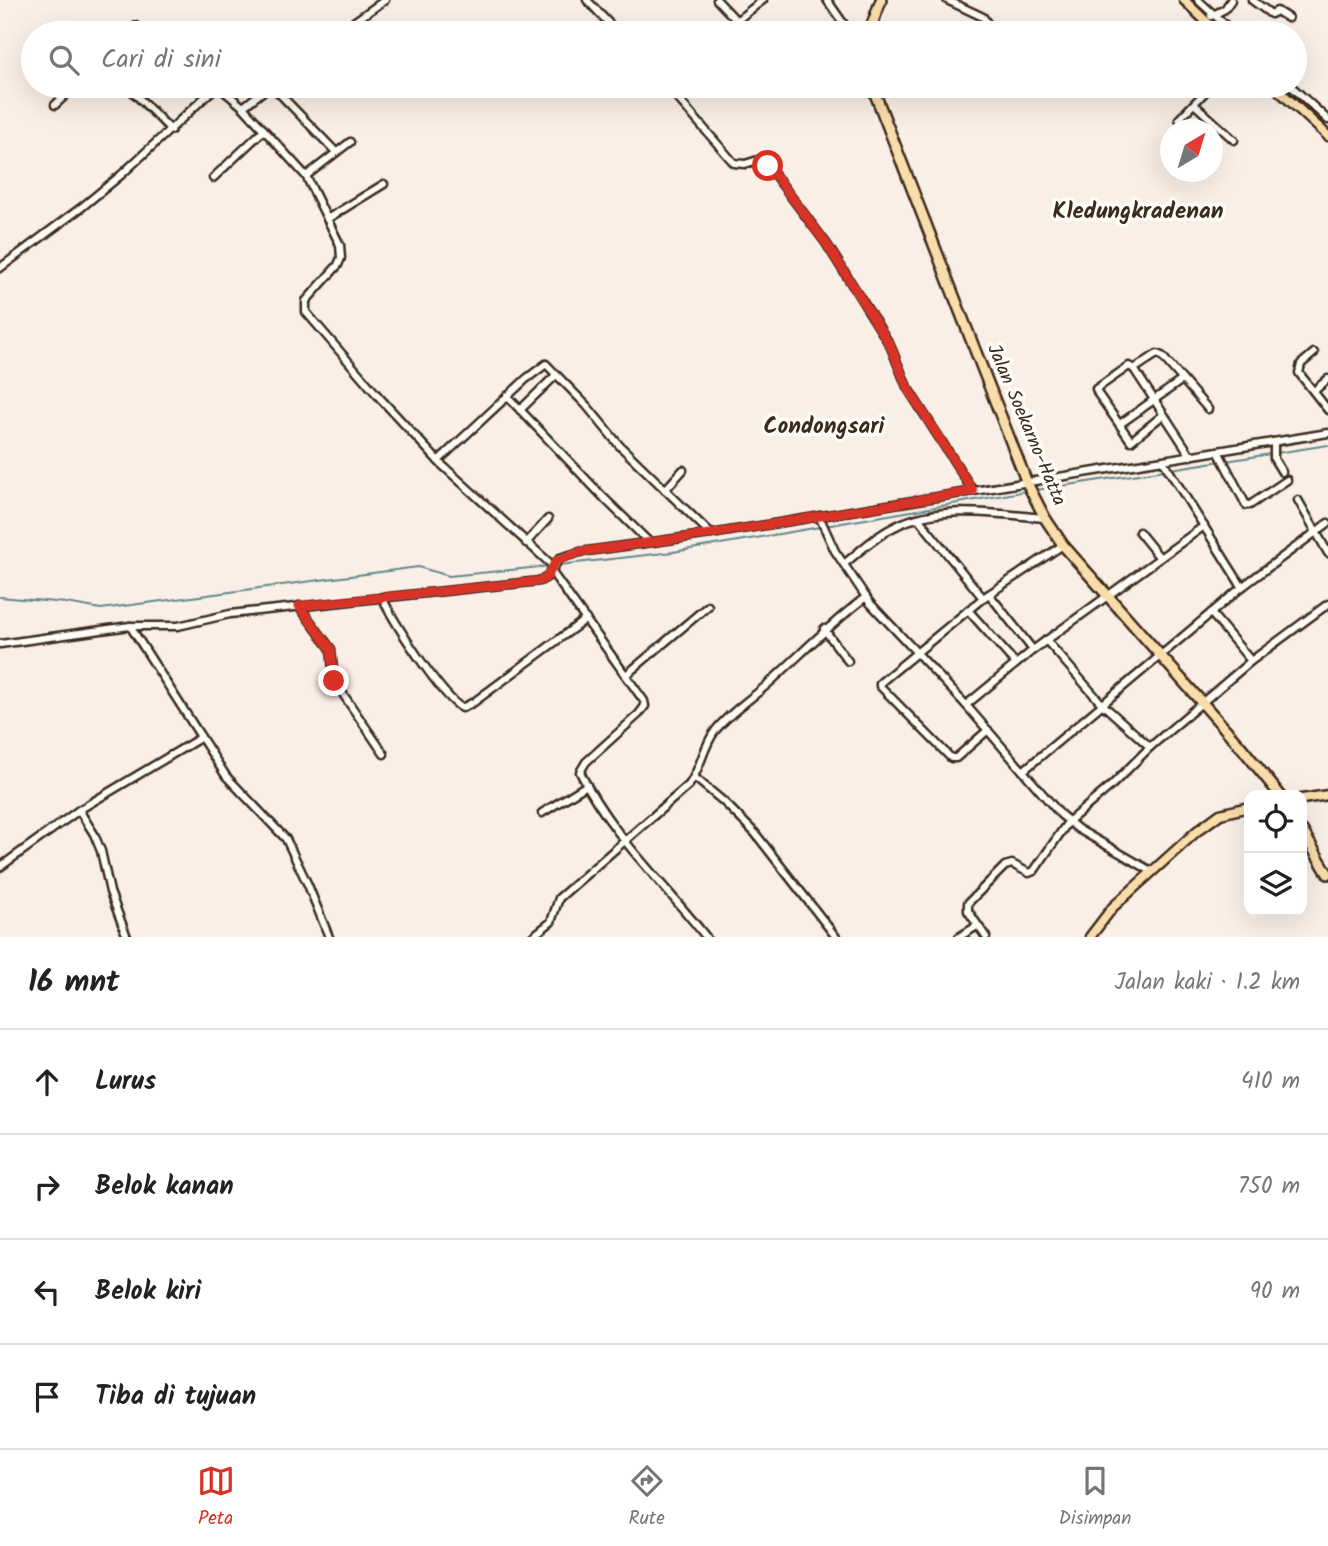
<!DOCTYPE html>
<html lang="id">
<meta charset="utf-8">
<style>
:root{--surface:#fff;--page:#f2f2f2;--text:#222;--muted:#767676;--line:#e0e0e0;--accent:#d93025}
body{margin:0;font-family:Kalam,sans-serif;background:var(--page);color:var(--text)}
.controls{position:absolute;right:21px;bottom:21px;display:grid;overflow:hidden;border-radius:14px;box-shadow:0 7px 28px #0002}
.controls button{width:63px;height:63px;display:grid;place-items:center;padding:0;border:0;border-bottom:2px solid var(--line);background:var(--surface);color:var(--text);font:35px sans-serif}
.compass{position:absolute;left:1160px;top:119px;width:63px;height:63px;border-radius:50%;background:var(--surface);box-shadow:0 7px 28px #0002;rotate:38deg}
.stop{position:absolute;width:21px;height:21px;margin:-16px;border:5px solid #d93025;border-radius:50%;background:#fff}
.stop.end{background:#d93025;border-color:#fff;box-shadow:0 2px 7px #0008}
.list{margin:0;padding:0;list-style:none}
h2{display:flex;justify-content:space-between;align-items:center;height:91px;margin:0;padding:0 28px;font-size:30px}
h2 small{font-size:23px;font-weight:400;color:var(--muted)}
.list li{display:grid;grid-template-columns:46px 1fr auto;gap:21px;align-items:center;box-sizing:border-box;height:105px;padding:0 28px;border-top:2px solid var(--line)}
.list b{display:block;font-size:26px;white-space:nowrap}
.list em{font-size:23px;font-style:normal;color:var(--muted)}
.icon{flex:none;width:38px;height:38px;fill:none;stroke:currentColor;stroke-width:2;stroke-linecap:round;stroke-linejoin:round}
.map{position:relative;flex:none;width:1328px;height:937px;overflow:hidden}
.search{position:absolute;background:var(--surface);box-shadow:0 7px 28px #0002;left:21px;right:21px;top:21px;height:77px;display:flex;align-items:center;gap:18px;box-sizing:border-box;padding:0 24px;border-radius:38px;color:var(--muted);font-size:26px}
.sheet{height:511px;background:var(--surface)}
nav{display:flex;justify-content:space-around;align-items:center;box-sizing:border-box;height:98px;border-top:2px solid var(--line);background:var(--surface);font-size:19px;color:var(--muted)}
nav a{display:grid;justify-items:center;gap:4px}
nav .on{color:var(--accent)}
.map>svg:first-child{display:block}
.lines{fill:none;stroke-linecap:round;stroke-linejoin:round}
.stream{stroke:#60888c;stroke-width:2}
.minor-casing{stroke:#3b2a1e;stroke-width:11}
.major-casing{stroke:#3b2a1e;stroke-width:13}
.highway-casing{stroke:#3b2a1e;stroke-width:14}
.minor{stroke:#fdfcf7;stroke-width:6}
.major{stroke:#fbddab;stroke-width:8}
.highway{stroke:#fbddab;stroke-width:9}
.route{stroke:#d93025;stroke-width:9}
.labels{text-anchor:middle;dominant-baseline:central;stroke-width:7;stroke-linejoin:round;paint-order:stroke}
.street-label{font-size:19px;fill:#3b2a1e;stroke:#fdfcf7}
.quarter-label{font-size:23px;font-weight:bold;fill:#3b2a1e;stroke:#fdfcf7}
</style>
<div class="map">
<svg width="1328" height="937" viewBox="0 0 1328 937">
<rect width="100%" height="100%" fill="#faefe6"/>
<filter id="ink" filterUnits="userSpaceOnUse"><feTurbulence type="fractalNoise" baseFrequency=".0143" numOctaves="2"/><feDisplacementMap in="SourceGraphic" scale="14" xChannelSelector="R" yChannelSelector="G"/><feConvolveMatrix kernelMatrix="1 2 1 2 8 2 1 2 1" color-interpolation-filters="sRGB"/></filter>
<g filter="url(#ink)">
<g class="lines">
<g class="stream">
<polyline points="1226,461 1328,445"/>
<polyline points="1171,469 1221,461"/>
<polyline points="1036,490 1165,470"/>
<polyline points="825,526 1027,491"/>
<polyline points="559,565 673,552 820,527"/>
<polyline points="0,597 66,603 101,609 418,567 449,576 550,566"/>
</g>
<defs>
<g id="minor">
<polyline points="587,0 618,33"/>
<polyline points="717,0 736,20"/>
<polyline points="827,0 850,33"/>
<polyline points="947,0 983,17 994,33"/>
<polyline points="1198,0 1234,33"/>
<polyline points="1252,0 1271,14 1277,11 1288,18"/>
<polyline points="1211,16 1225,9 1231,0"/>
<polyline points="129,33 136,26 144,33"/>
<polyline points="338,33 385,0"/>
<polyline points="721,33 763,0"/>
<polyline points="127,86 171,130"/>
<polyline points="218,86 243,107 306,176 340,245 341,258 338,265 306,301 306,312 379,397 441,464 553,566"/>
<polyline points="272,86 336,152"/>
<polyline points="667,86 734,163 745,164 758,160 768,166 826,243 890,345 907,387 973,491"/>
<polyline points="1291,86 1328,120"/>
<polyline points="1194,104 1234,140"/>
<polyline points="55,105 75,86"/>
<polyline points="243,107 270,86"/>
<polyline points="1179,119 1211,86"/>
<polyline points="306,176 350,142"/>
<polyline points="213,178 264,130"/>
<polyline points="327,219 384,184"/>
<polyline points="0,268 82,207 121,175 217,86"/>
<polyline points="1314,353 1301,364 1299,373 1328,410"/>
<polyline points="1134,369 1191,456"/>
<polyline points="1314,391 1328,379"/>
<polyline points="507,396 605,499 649,542"/>
<polyline points="520,410 556,375"/>
<polyline points="1163,415 1131,441 1098,394 1096,389 1129,366 1134,369 1157,354 1162,356 1208,409"/>
<polyline points="1120,424 1182,380"/>
<polyline points="1274,442 1274,459 1282,472"/>
<polyline points="1218,451 1246,505 1250,505 1287,480"/>
<polyline points="438,461 526,379 546,364 587,406 619,445 711,534"/>
<polyline points="1163,461 1242,587"/>
<polyline points="665,490 683,470"/>
<polyline points="1298,500 1328,553"/>
<polyline points="819,516 835,551 870,603 966,705 1060,814 1078,829 1151,871"/>
<polyline points="918,518 983,598"/>
<polyline points="1139,532 1160,558"/>
<polyline points="526,543 548,519"/>
<path d="M844,564C860,551 877,535 896,526C941,504 997,514 1045,518"/>
<path d="M551,571L644,701L645,706L639,714L586,762L580,772C610,834 664,883 706,937"/>
<polyline points="989,594 1033,650"/>
<path d="M382,597C393,621 441,696 462,708L474,702L586,619"/>
<polyline points="299,606 331,649 334,681 384,754"/>
<polyline points="968,610 1016,664"/>
<polyline points="1211,613 1251,661"/>
<polyline points="130,626 226,776 286,839 308,885 329,937"/>
<polyline points="824,629 848,661"/>
<polyline points="1046,640 1102,704 1150,747"/>
<polyline points="0,644 130,626 178,626 230,614 540,581 547,577 560,558 580,552 711,534 1328,433"/>
<polyline points="626,675 708,606"/>
<polyline points="966,705 1033,650 1204,526"/>
<polyline points="988,730 956,758 951,758 880,686 880,683 983,598 1063,545"/>
<polyline points="1023,771 1242,587 1328,523"/>
<polyline points="694,777 724,802 755,833 836,937"/>
<polyline points="542,813 587,785"/>
<polyline points="0,867 79,810"/>
<polyline points="127,937 110,892 101,851 94,834 79,810 200,738"/>
<path d="M532,937L551,922L559,898L689,785C701,768 703,747 715,731C729,713 751,699 768,684C801,654 831,623 866,597"/>
<polyline points="959,937 977,926"/>
<polyline points="986,937 968,911 968,903 1005,866 1012,864 1029,873 1034,871 1068,822 1112,785 1150,747 1251,661 1328,604"/>
</g>
<g id="major">
<polyline points="1184,0 1218,33"/>
<polyline points="1274,86 1328,136"/>
<polyline points="1302,799 1328,795"/>
<polyline points="1090,937 1113,907 1197,831 1220,814 1249,807"/>
</g>
<g id="highway">
<polyline points="869,33 881,0"/>
<polyline points="872,86 1027,483 1045,518 1063,545 1242,748 1280,795"/>
<polyline points="1302,830 1328,874"/>
</g>
</defs>
<use href="#minor" class="minor-casing"/>
<use href="#major" class="major-casing"/>
<use href="#highway" class="highway-casing"/>
<use href="#minor" class="minor"/>
<use href="#major" class="major"/>
<use href="#highway" class="highway"/>
</g>
</g>
<g class="lines" filter="url(#ink)">
<polyline class="route" points="334,681 331,649 299,606 540,581 547,577 556,561 580,552 711,534 973,491 907,387 890,345 826,243 768,166"/>
</g>
<g class="labels">
<g class="street-label">
<text transform="translate(1026 425) rotate(67)">Jalan Soekarno-Hatta</text>
</g>
<g class="quarter-label">
<text x="1138" y="212">Kledungkradenan</text>
<text x="824" y="427">Condongsari</text>
</g>
</g>
</svg>
<div class="controls">
<button><svg class="icon" aria-label="locate" viewBox="0 0 24 24"><circle cx="12" cy="12" r="6"/><path d="M12 2v4M12 18v4M2 12h4M18 12h4"/></svg></button>
<button><svg class="icon" aria-label="layers" viewBox="0 0 24 24"><path d="M12 4l9 5-9 5-9-5zM3 14l9 5 9-5"/></svg></button>
</div>
<svg class="compass" viewBox="-18 -18 36 36"><path d="M0-13l5 13h-10z" fill="#e53935"/><path d="M0 13l5-13h-10z" fill="#767676"/></svg>
<div class="stop" style="left:768px;top:166px"></div>
<div class="stop end" style="left:334px;top:681px"></div>
<div class="search"><svg class="icon" aria-label="search" viewBox="0 0 24 24"><circle cx="10" cy="10" r="6"/><path d="M15 15l6 6"/></svg>Cari di sini</div>
</div>
<section class="sheet">
<h2>16 mnt<small>Jalan kaki · 1.2 km</small></h2>
<ul class="list">
<li><svg class="icon" aria-label="ahead" viewBox="0 0 24 24"><path d="M12 20V5M6 11l6-6 6 6"/></svg><div><b>Lurus</b></div><em>410 m</em></li>
<li><svg class="icon" aria-label="right" viewBox="0 0 24 24"><path d="M7 20v-9h11M14 6l5 5-5 5"/></svg><div><b>Belok kanan</b></div><em>750 m</em></li>
<li><svg class="icon" aria-label="left" viewBox="0 0 24 24"><path d="M17 20v-9H6M10 6l-5 5 5 5"/></svg><div><b>Belok kiri</b></div><em>90 m</em></li>
<li><svg class="icon" aria-label="arrive" viewBox="0 0 24 24"><path d="M6 21V4h12l-3 4 3 4H6"/></svg><div><b>Tiba di tujuan</b></div></li>
</ul>
</section>
<nav>
<a class="on"><svg class="icon" aria-label="map" viewBox="0 0 24 24"><path d="M3 6l6-2 6 2 6-2v14l-6 2-6-2-6 2zM9 4v14M15 6v14"/></svg>Peta</a>
<a><svg class="icon" aria-label="directions" viewBox="0 0 24 24"><path d="M12 3l9 9-9 9-9-9zM9 14v-3h6M13 9l2 2-2 2"/></svg>Rute</a>
<a><svg class="icon" aria-label="saved" viewBox="0 0 24 24"><path d="M7 4h10v16l-5-4-5 4z"/></svg>Disimpan</a>
</nav>
